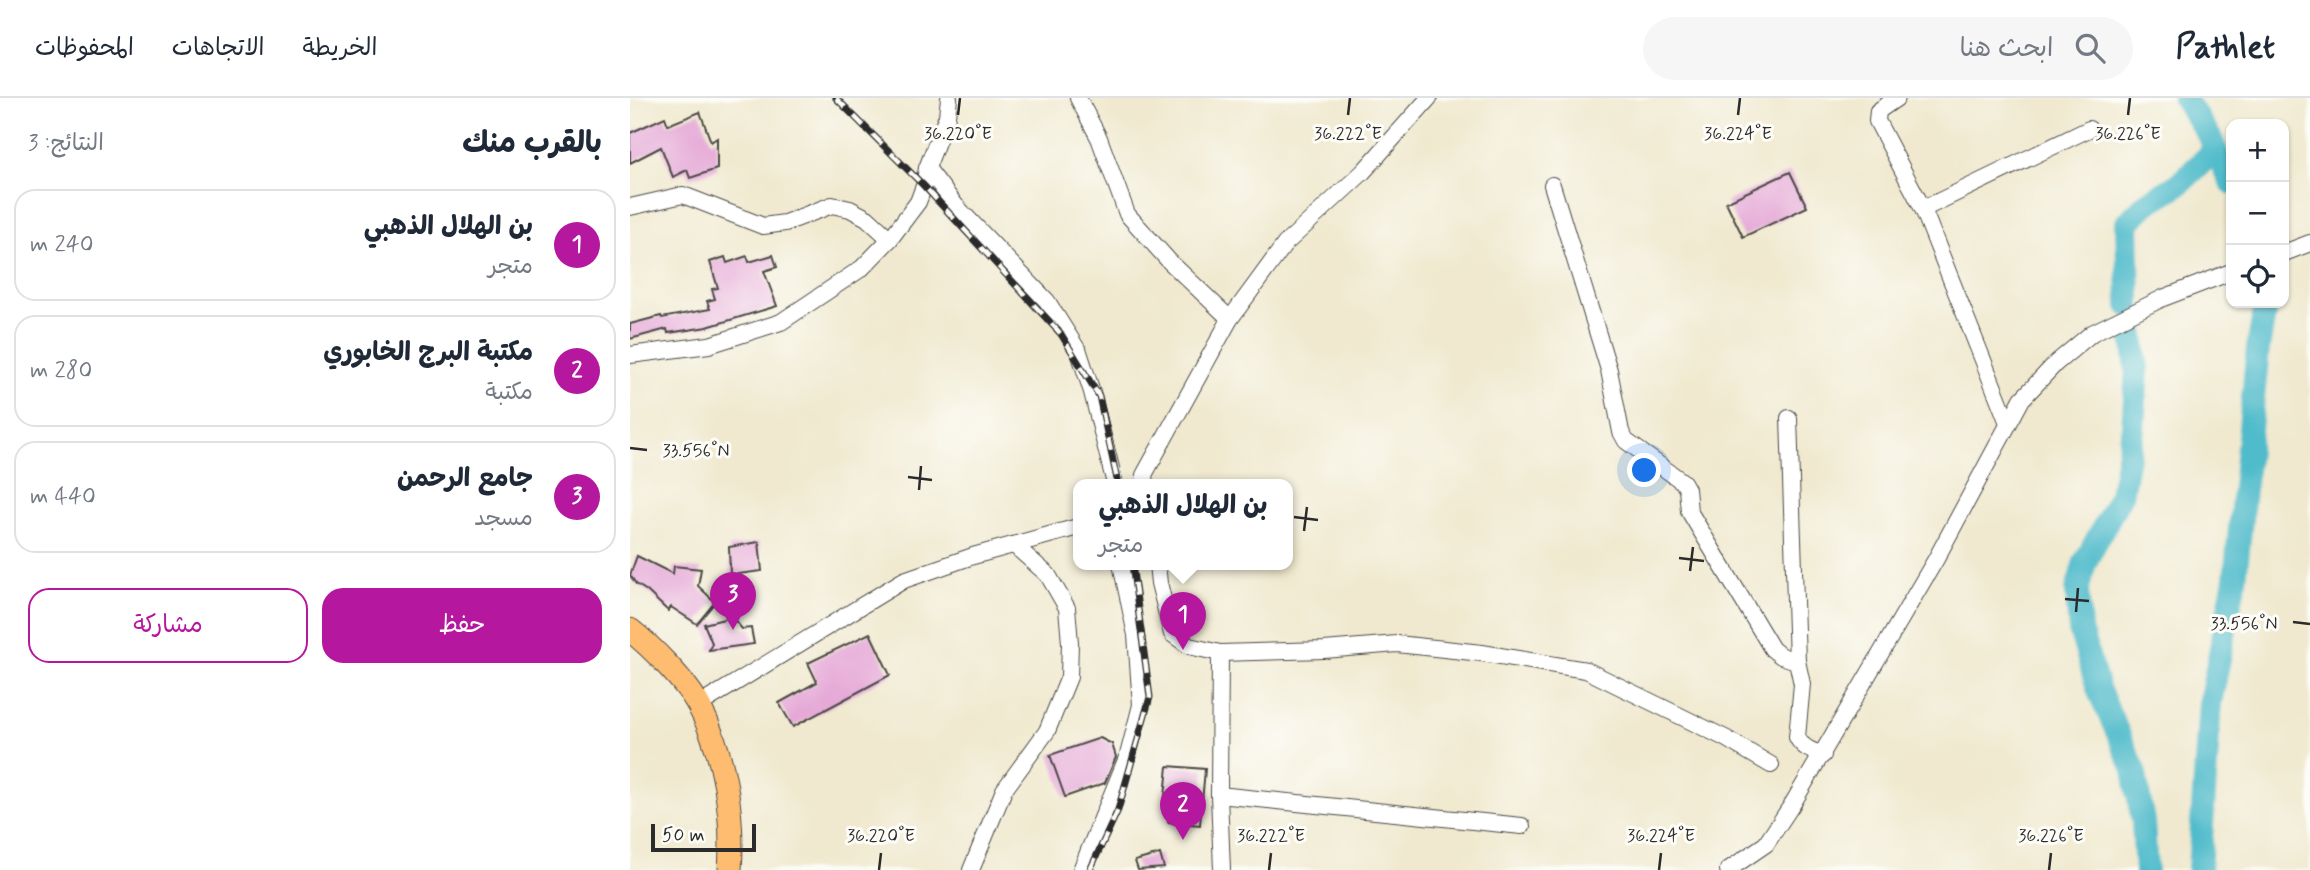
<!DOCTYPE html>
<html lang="ar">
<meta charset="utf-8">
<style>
:root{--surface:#fff;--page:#f6f6f7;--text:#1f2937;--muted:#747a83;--line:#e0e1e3;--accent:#b5179e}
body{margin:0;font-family:Mynerve,"Playpen Sans Arabic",sans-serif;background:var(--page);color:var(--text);direction:rtl}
.controls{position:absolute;right:21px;top:21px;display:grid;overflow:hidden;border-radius:14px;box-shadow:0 2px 5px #0004}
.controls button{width:63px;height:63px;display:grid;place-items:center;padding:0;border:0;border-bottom:2px solid var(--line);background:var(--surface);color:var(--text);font:35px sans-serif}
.scale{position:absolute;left:21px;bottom:18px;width:105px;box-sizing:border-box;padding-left:7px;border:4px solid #2b2b2b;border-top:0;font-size:19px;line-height:24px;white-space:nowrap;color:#2b2b2b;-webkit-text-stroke:5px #fdfcf7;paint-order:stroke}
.you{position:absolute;left:1015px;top:373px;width:24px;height:24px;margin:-18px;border:5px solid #fff;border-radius:50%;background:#1a73e8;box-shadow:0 0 0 10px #1a73e833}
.badge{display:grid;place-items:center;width:46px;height:46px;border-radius:50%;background:var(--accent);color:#fff;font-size:23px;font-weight:700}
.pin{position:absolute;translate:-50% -58px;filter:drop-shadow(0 2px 4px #0008)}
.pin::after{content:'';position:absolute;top:37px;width:24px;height:21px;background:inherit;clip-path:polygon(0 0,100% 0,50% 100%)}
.popup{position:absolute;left:443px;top:381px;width:220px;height:91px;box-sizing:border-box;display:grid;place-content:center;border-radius:14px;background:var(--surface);filter:drop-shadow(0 2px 5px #0005);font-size:23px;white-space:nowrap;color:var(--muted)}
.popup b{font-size:26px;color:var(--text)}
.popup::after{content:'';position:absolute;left:50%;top:100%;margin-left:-14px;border:14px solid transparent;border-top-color:var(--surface)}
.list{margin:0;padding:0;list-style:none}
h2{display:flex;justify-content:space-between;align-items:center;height:91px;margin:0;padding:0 28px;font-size:30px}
h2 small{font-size:23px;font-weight:400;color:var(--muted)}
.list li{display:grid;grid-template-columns:46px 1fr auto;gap:21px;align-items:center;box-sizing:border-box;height:112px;margin:0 14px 14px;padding:0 14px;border:2px solid var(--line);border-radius:21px}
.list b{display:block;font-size:26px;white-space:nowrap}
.list p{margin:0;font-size:23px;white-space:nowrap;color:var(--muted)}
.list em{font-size:23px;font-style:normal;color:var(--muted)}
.actions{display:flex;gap:14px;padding:21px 28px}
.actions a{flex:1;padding:16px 0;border:2px solid var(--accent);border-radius:21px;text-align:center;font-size:24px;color:var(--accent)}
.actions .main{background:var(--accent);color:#fff}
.icon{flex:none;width:38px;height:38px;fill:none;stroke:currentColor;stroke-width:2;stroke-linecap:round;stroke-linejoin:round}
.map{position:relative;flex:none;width:1680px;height:772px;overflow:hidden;direction:ltr}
header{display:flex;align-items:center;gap:42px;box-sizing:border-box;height:98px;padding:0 35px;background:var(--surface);border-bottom:2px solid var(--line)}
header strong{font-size:33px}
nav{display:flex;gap:38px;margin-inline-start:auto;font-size:24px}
.search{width:490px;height:63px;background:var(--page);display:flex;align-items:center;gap:18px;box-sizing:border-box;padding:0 24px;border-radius:38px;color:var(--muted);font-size:26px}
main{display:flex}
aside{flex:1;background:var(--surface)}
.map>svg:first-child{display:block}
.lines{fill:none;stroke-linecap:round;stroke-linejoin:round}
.river{stroke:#4fbbcb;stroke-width:24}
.building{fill:#e5a8d7}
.street-casing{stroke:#494844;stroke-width:18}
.primary-casing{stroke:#494844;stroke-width:25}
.street{stroke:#fff;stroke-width:16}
.primary{stroke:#febc70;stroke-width:23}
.rail-casing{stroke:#2b2b2b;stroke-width:7}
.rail{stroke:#fdfcf7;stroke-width:4.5;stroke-dasharray:13;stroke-linecap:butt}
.ticks{fill:none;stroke:#2b2b2b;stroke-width:2.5}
.ticks-label{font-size:18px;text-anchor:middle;fill:#2b2b2b;stroke:#fdfcf7;stroke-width:6;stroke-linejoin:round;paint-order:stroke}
</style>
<header>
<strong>Pathlet</strong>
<div class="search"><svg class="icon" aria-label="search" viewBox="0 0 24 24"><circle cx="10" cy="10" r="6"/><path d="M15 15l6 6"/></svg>ابحث هنا</div>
<nav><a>الخريطة</a><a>الاتجاهات</a><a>المحفوظات</a></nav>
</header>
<main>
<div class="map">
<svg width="1680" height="772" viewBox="0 0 1680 772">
<rect width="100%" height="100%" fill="#fdfcf7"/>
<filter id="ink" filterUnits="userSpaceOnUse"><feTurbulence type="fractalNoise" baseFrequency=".0143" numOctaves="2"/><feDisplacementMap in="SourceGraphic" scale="14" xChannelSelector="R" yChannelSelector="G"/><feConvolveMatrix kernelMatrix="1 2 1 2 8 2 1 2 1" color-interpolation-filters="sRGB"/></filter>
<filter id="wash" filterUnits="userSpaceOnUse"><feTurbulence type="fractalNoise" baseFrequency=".00686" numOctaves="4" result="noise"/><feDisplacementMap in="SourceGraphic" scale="28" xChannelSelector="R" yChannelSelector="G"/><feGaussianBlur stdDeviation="1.57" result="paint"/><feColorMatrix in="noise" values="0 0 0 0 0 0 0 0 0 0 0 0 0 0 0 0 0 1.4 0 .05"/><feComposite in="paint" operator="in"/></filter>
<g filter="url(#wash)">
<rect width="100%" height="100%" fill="#f0e9cf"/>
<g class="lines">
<g class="river">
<polyline points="1585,52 1601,84"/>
<polyline points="1499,207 1497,125 1516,106 1549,86 1585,52 1581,41 1554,0"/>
<polyline points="1502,231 1507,272 1503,331 1491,397 1455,464 1447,492 1450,532 1469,593 1504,671 1513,724 1516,772"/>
<polyline points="1569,772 1580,605 1605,481 1628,250 1636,205"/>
</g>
</g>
<g id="blocks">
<g class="building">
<polygon points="70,14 81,44 87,40 87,71 60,80 57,72 43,79 31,49 0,65 0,35 35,19 38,27"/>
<polygon points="1160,74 1177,109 1113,139 1096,104"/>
<polygon points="143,157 147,169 134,173 147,208 77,229 38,235 37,231 0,241 0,226 31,218 32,220 80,211 77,203 85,201 82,191 88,190 80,164 95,159 97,165 117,158 119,164"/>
<polygon points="129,444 132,473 100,477 99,449"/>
<polygon points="7,458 43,476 44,468 71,471 68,488 85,504 67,526 41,509 38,513 17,493 6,486 0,477"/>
<polygon points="102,519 112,531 121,530 124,546 79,552 82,545 74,526"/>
<polygon points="240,535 260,577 163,629 149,605 187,584 178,565"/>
<polygon points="470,640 482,646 486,659 475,685 435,699 420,657"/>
<polygon points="538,668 575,671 570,727 538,724 539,699 535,699"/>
<polygon points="530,756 534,770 508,772 505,763"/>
</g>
</g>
</g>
<g filter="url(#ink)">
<use href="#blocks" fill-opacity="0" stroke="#494844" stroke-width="2"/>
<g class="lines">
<defs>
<g id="street">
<polyline points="448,0 469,40 497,116 539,163 600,221"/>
<polyline points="1267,0 1248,13 1247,23 1293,111 1378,325"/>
<polyline points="297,70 326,108 417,203 449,254 462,294 485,386"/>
<polyline points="922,87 979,272 991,334 996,343 1053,384 1057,391 1059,413 1142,551 1151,558 1167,563"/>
<polyline points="0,109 53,97 133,128 155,125 202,107 220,111 237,120 260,141"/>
<polyline points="1293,111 1459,31"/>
<polyline points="1654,155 1680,145"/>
<polyline points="0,257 79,247 151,224 232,170 260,141 288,104 294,88 297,70 317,18 319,0"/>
<path d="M1159,320L1167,563L1172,586L1167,639C1172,650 1182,653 1193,657"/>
<polyline points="515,386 514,377 600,221 655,146 733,74 799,0"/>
<polyline points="527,466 529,485 542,536 559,548 590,555 694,552 767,546 852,555 956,572 1095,640 1141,667"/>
<polyline points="590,555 589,697 592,772"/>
<polyline points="69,607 274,482 343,458 448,429"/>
<polyline points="589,697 892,728"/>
<polyline points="341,772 374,692 417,633 439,579 440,545 437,510 418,477 384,447"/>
<polyline points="451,772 498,657 511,607 506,537 491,466"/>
<polyline points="1098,772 1136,746 1163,705 1306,461 1392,301 1426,265 1462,235 1533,200 1601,174"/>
</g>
<path id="primary" d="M0,532C21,548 57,585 69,608C95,657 104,718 100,772"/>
</defs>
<use href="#street" class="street-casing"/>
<use href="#primary" class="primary-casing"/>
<use href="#street" class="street"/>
<use href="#primary" class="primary"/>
<defs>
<g id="rail">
<polyline points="206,0 294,88 431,236 469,298 488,386"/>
<polyline points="460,772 488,712 520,599 502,466"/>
</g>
</defs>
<use href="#rail" class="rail-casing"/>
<use href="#rail" class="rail"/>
</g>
</g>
<path class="ticks" d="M328,17L330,0M718,17L720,0M1108,17L1110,0M1498,17L1500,0M0,350L17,352M278,379L302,382M289,392L291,368M664,419L688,422M674,433L677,409M1049,460L1074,463M1060,473L1063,449M1435,501L1459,503M1446,514L1448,490M1663,524L1680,526M249,772L251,755M639,772L641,755M1029,772L1031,755M1419,772L1421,755"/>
<g class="ticks-label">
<text x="328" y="41">36.220°E</text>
<text x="718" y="41">36.222°E</text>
<text x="1108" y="41">36.224°E</text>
<text x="1498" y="41">36.226°E</text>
<text x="66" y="358">33.556°N</text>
<text x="1614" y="531">33.556°N</text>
<text x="251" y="743">36.220°E</text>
<text x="641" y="743">36.222°E</text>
<text x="1031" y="743">36.224°E</text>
<text x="1421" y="743">36.226°E</text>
</g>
</svg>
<div class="controls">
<button>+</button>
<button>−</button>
<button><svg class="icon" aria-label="locate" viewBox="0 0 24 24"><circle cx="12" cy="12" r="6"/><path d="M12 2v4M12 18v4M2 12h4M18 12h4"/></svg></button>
</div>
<div class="scale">50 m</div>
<div class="you"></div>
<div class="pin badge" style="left:553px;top:552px">1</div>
<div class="popup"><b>بن الهلال الذهبي</b>متجر</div>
<div class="pin badge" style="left:553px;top:742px">2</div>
<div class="pin badge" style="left:103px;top:532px">3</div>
</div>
<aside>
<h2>بالقرب منك<small>النتائج: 3</small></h2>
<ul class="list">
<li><span class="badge">1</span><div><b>بن الهلال الذهبي</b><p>متجر</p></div><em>240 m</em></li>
<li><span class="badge">2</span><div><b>مكتبة البرج الخابوري</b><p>مكتبة</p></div><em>280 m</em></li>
<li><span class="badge">3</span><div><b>جامع الرحمن</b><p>مسجد</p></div><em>440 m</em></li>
</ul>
<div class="actions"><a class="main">حفظ</a><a>مشاركة</a></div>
</aside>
</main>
